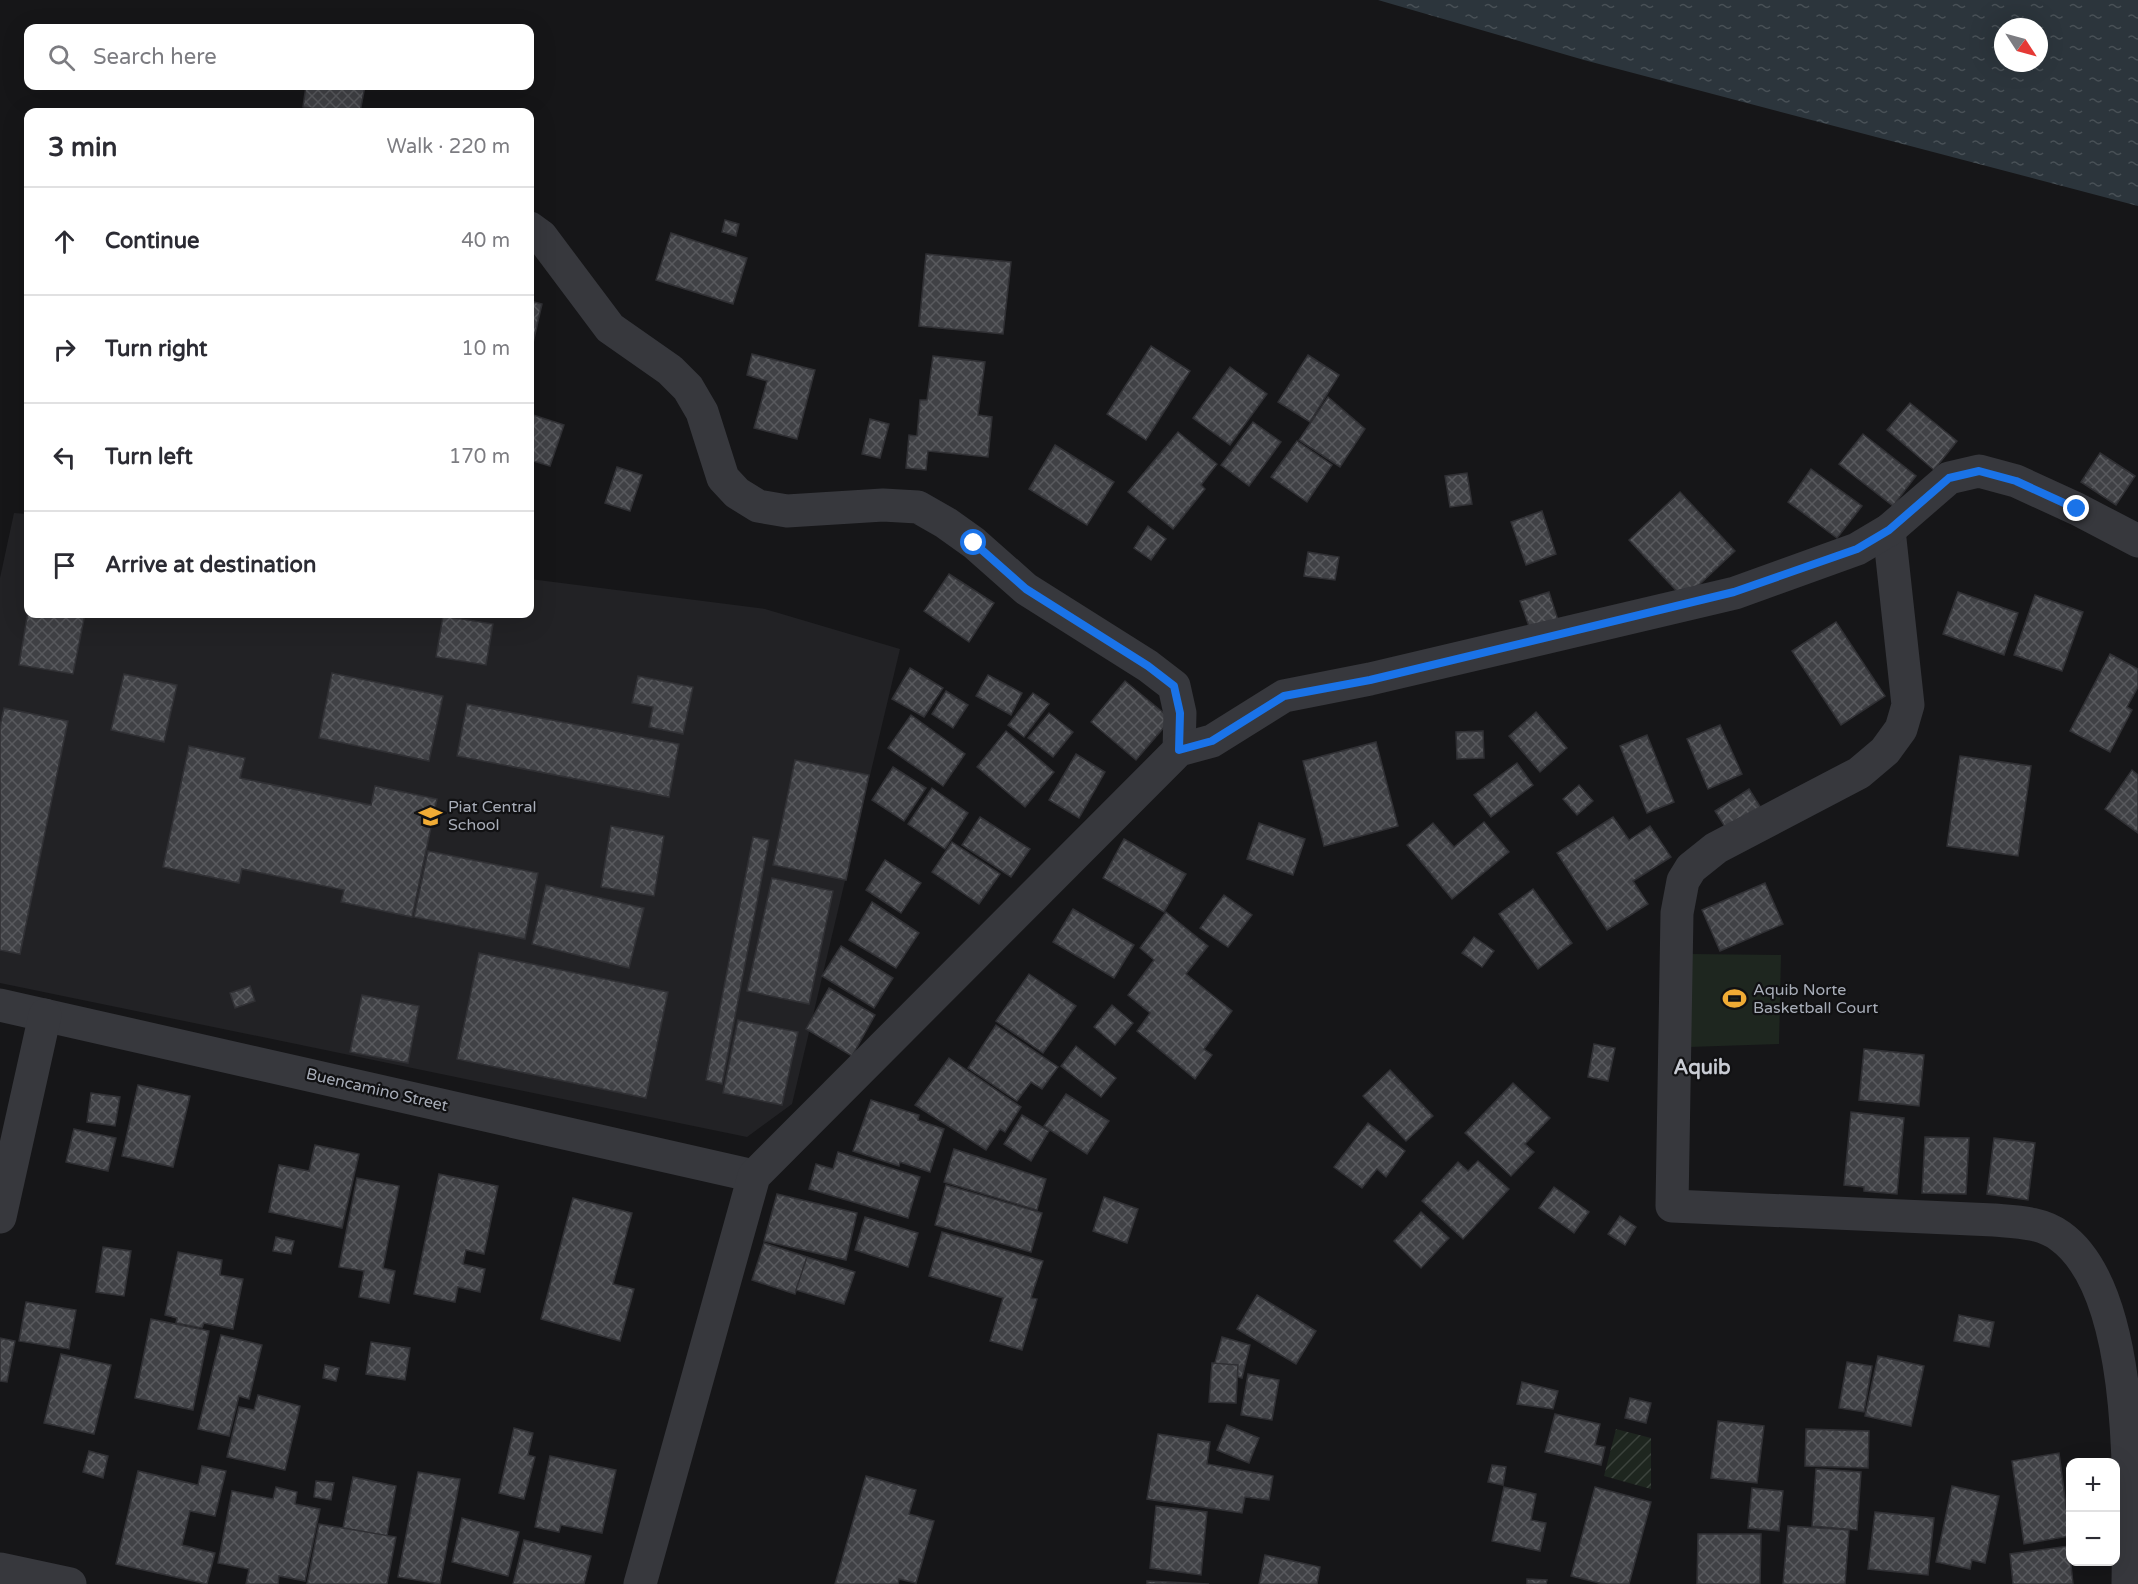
<!DOCTYPE html>
<meta charset="utf-8">
<style>
:root{--surface:#fff;--page:#f7f7f7;--text:#2b2b33;--muted:#7c7c81;--line:#e1e1e2}
body{margin:0;font-family:"Varela Round",sans-serif;background:var(--page);color:var(--text)}
.controls{position:absolute;right:18px;bottom:18px;display:grid;overflow:hidden;border-radius:12px;box-shadow:0 6px 24px #0002}
.controls button{width:54px;height:54px;display:grid;place-items:center;padding:0;border:0;border-bottom:2px solid var(--line);background:var(--surface);color:var(--text);font:30px sans-serif}
.compass{position:absolute;left:1994px;top:18px;width:54px;height:54px;border-radius:50%;background:var(--surface);box-shadow:0 6px 24px #0002;rotate:126deg}
.stop{position:absolute;width:18px;height:18px;margin:-14px;border:4px solid #1a73e8;border-radius:50%;background:#fff}
.stop.end{background:#1a73e8;border-color:#fff;box-shadow:0 2px 6px #0008}
.list{margin:0;padding:0;list-style:none}
h2{display:flex;justify-content:space-between;align-items:center;height:78px;margin:0;padding:0 24px;font-size:26px}
h2 small{font-size:20px;font-weight:400;color:var(--muted)}
.list li{display:grid;grid-template-columns:39px 1fr auto;gap:18px;align-items:center;box-sizing:border-box;height:108px;padding:0 24px;border-top:2px solid var(--line)}
.list b{display:block;font-size:22px;white-space:nowrap}
.list em{font-size:20px;font-style:normal;color:var(--muted)}
.icon{flex:none;width:33px;height:33px;fill:none;stroke:currentColor;stroke-width:2;stroke-linecap:round;stroke-linejoin:round}
.map{position:relative;flex:none;width:2138px;height:1584px;overflow:hidden}
.search{position:absolute;background:var(--surface);box-shadow:0 6px 24px #0002;left:24px;top:24px;width:510px;height:66px;display:flex;align-items:center;gap:15px;box-sizing:border-box;padding:0 21px;border-radius:12px;color:var(--muted);font-size:22px}
.panel{position:absolute;background:var(--surface);box-shadow:0 6px 24px #0002;left:24px;top:108px;width:510px;height:510px;border-radius:12px}
.map>svg:first-child{display:block}
.built{fill:#222225}
.green{fill:#1e261f}
.garden{fill:url(#garden-furrows)}
.water{fill:url(#water-ripples);fill-rule:evenodd}
.building{fill:url(#building-cross-hatch);stroke:#303034;stroke-width:1.5}
.lines{fill:none;stroke-linecap:round;stroke-linejoin:round}
.minor{stroke:#37383d;stroke-width:33}
.tertiary{stroke:#37383d;stroke-width:33}
.route{stroke:#1a73e8;stroke-width:8}
.labels{text-anchor:middle;dominant-baseline:central;stroke-width:4.5;stroke-linejoin:round;paint-order:stroke}
.poi-label{font-size:16px;fill:#a8adb8;stroke:#111113;text-anchor:start}
.street-label{font-size:16px;fill:#a8adb8;stroke:#111113}
.quarter-label{font-size:20px;font-weight:bold;fill:#c9ccd4;stroke:#111113}
</style>
<div class="map">
<svg width="2138" height="1584" viewBox="0 0 2138 1584">
<defs>
<pattern id="garden-furrows" width="10" height="10" patternUnits="userSpaceOnUse" patternTransform="scale(1.5)"><rect width="10" height="10" fill="#1e261f"/><path d="M-1 1l2-2M0 10L10 0M9 11l2-2" fill="none" stroke="#3c433d"/></pattern>
<pattern id="water-ripples" width="26" height="14" patternUnits="userSpaceOnUse" patternTransform="scale(1.5)"><rect width="26" height="14" fill="#2c353c"/><path d="M2 4q2-2 4 0t4 0M15 11q2-2 4 0t4 0" fill="none" stroke="#485056"/></pattern>
<pattern id="building-cross-hatch" width="8" height="8" patternUnits="userSpaceOnUse" patternTransform="scale(1.5)"><rect width="8" height="8" fill="#404145"/><path d="M0 0l8 8M0 8l8-8" fill="none" stroke="#595a5e"/></pattern>
</defs>
<rect width="100%" height="100%" fill="#161618"/>
<polygon class="built" points="14,513 28,514 28,614 530,614 530,579 765,609 900,649 792,1104 747,1137 0,983 0,578"/>
<polygon class="green" points="1692,954 1781,955 1779,1044 1689,1047"/>
<polygon class="garden" points="1616,1429 1651,1438 1651,1489 1604,1476"/>
<path class="water" d="M1378,0H2138V206L1584,60ZM2003,27H2039V63H2003Z"/>
<g class="building">
<polygon points="306,86 365,86 360,112 315,112 315,109 303,107"/>
<polygon points="725,220 739,224 736,236 722,232"/>
<polygon points="671,233 747,258 733,304 656,280"/>
<polygon points="926,254 1011,262 1003,334 919,326"/>
<polygon points="530,301 542,304 530,356"/>
<polygon points="1151,346 1190,371 1146,440 1107,414"/>
<polygon points="752,354 815,370 797,439 754,428 767,381 747,375"/>
<polygon points="1308,355 1339,375 1310,422 1278,402"/>
<polygon points="933,356 985,362 978,415 992,417 988,457 928,451 926,470 906,468 909,435 917,436 920,400 927,400"/>
<polygon points="1230,367 1267,394 1230,445 1193,418"/>
<polygon points="1328,397 1365,429 1340,467 1299,440"/>
<polygon points="1910,403 1957,441 1934,470 1887,430"/>
<polygon points="530,414 564,425 550,466 530,460"/>
<polygon points="870,419 889,424 880,458 862,454"/>
<polygon points="1253,422 1281,442 1249,486 1221,465"/>
<polygon points="1178,432 1217,464 1201,485 1205,489 1173,529 1128,492"/>
<polygon points="1863,434 1916,476 1893,506 1839,464"/>
<polygon points="1297,441 1332,465 1307,502 1271,477"/>
<polygon points="1055,445 1114,482 1087,525 1029,489"/>
<polygon points="2100,453 2135,476 2116,505 2081,482"/>
<polygon points="617,467 642,475 630,511 605,503"/>
<polygon points="1811,469 1862,506 1837,538 1788,502"/>
<polygon points="1467,473 1472,504 1450,507 1445,476"/>
<polygon points="1680,492 1735,551 1684,599 1629,540"/>
<polygon points="1542,511 1556,554 1526,565 1511,522"/>
<polygon points="1148,526 1166,539 1151,560 1134,548"/>
<polygon points="1308,552 1339,557 1335,580 1304,576"/>
<polygon points="949,574 994,603 969,642 924,611"/>
<polygon points="1549,592 1558,620 1530,629 1520,601"/>
<polygon points="1958,592 2018,613 2004,655 1943,634"/>
<polygon points="2035,595 2083,612 2062,671 2014,655"/>
<polygon points="28,611 28,614 85,614 73,674 19,665"/>
<polygon points="443,616 493,624 486,665 436,657"/>
<polygon points="1836,622 1885,696 1841,725 1792,651"/>
<polygon points="2110,654 2138,669 2138,687 2127,707 2132,710 2110,752 2070,731"/>
<polygon points="910,668 943,688 924,717 892,699"/>
<polygon points="332,673 443,696 429,761 319,738"/>
<polygon points="124,674 177,685 164,742 111,730"/>
<polygon points="988,675 1022,693 1011,715 976,696"/>
<polygon points="638,676 693,687 683,734 649,727 653,707 632,703"/>
<polygon points="1125,681 1171,719 1136,760 1091,722"/>
<polygon points="946,691 968,705 953,728 932,714"/>
<polygon points="1033,693 1049,704 1024,737 1008,725"/>
<polygon points="467,704 679,744 669,797 457,756"/>
<polygon points="4,708 68,721 20,954 0,950 0,726"/>
<polygon points="1536,712 1567,748 1540,772 1509,736"/>
<polygon points="1049,713 1073,732 1053,757 1028,738"/>
<polygon points="911,715 965,754 943,786 888,748"/>
<polygon points="1720,725 1742,774 1708,789 1687,739"/>
<polygon points="1006,731 1054,772 1025,807 977,767"/>
<polygon points="1483,731 1484,758 1457,759 1456,732"/>
<polygon points="1647,735 1674,802 1647,813 1620,746"/>
<polygon points="1376,742 1398,826 1324,846 1303,761"/>
<polygon points="189,746 245,758 240,778 371,805 375,786 437,799 412,917 341,902 344,890 242,869 239,883 163,867"/>
<polygon points="1076,754 1105,772 1079,818 1049,800"/>
<polygon points="1960,756 2031,766 2018,856 1947,846"/>
<polygon points="795,760 869,775 846,880 773,865"/>
<polygon points="1517,763 1533,785 1491,817 1474,795"/>
<polygon points="893,767 926,788 904,821 872,800"/>
<polygon points="2132,770 2138,775 2138,833 2105,809"/>
<polygon points="1579,785 1593,801 1577,815 1563,799"/>
<polygon points="932,788 968,813 945,849 908,824"/>
<polygon points="1749,789 1761,808 1727,830 1715,811"/>
<polygon points="980,817 1030,849 1011,877 962,845"/>
<polygon points="1613,817 1629,840 1650,826 1671,857 1633,881 1648,904 1607,930 1557,853"/>
<polygon points="1484,822 1509,852 1452,899 1407,845 1433,823 1454,847"/>
<polygon points="1259,823 1305,839 1293,875 1247,859"/>
<polygon points="611,826 664,836 654,896 601,887"/>
<polygon points="753,837 769,840 722,1084 706,1080"/>
<polygon points="1124,839 1186,874 1164,912 1103,878"/>
<polygon points="952,842 1000,874 979,904 932,872"/>
<polygon points="428,851 538,873 525,939 414,917"/>
<polygon points="885,860 921,883 901,913 866,890"/>
<polygon points="772,878 833,891 809,1004 747,991"/>
<polygon points="1765,883 1783,924 1720,951 1702,910"/>
<polygon points="546,885 644,908 629,968 532,944"/>
<polygon points="1533,889 1572,943 1538,969 1499,914"/>
<polygon points="1224,895 1252,915 1228,947 1200,928"/>
<polygon points="872,902 919,933 896,968 849,940"/>
<polygon points="1073,909 1134,945 1114,978 1053,942"/>
<polygon points="1166,912 1208,946 1186,974 1232,1011 1204,1049 1212,1055 1195,1079 1137,1031 1150,1013 1128,995 1154,960 1140,948"/>
<polygon points="1474,937 1494,951 1482,967 1462,953"/>
<polygon points="841,946 893,978 874,1008 822,976"/>
<polygon points="479,953 668,992 646,1098 457,1059"/>
<polygon points="1029,974 1076,1006 1043,1053 996,1021"/>
<polygon points="250,986 255,1001 235,1008 230,993"/>
<polygon points="829,988 875,1015 852,1056 806,1029"/>
<polygon points="362,995 419,1006 408,1063 350,1052"/>
<polygon points="1112,1005 1133,1023 1115,1045 1094,1027"/>
<polygon points="738,1020 798,1032 782,1105 723,1093"/>
<polygon points="996,1025 1058,1067 1042,1089 1031,1082 1017,1101 968,1068"/>
<polygon points="1594,1044 1615,1048 1608,1081 1588,1077"/>
<polygon points="1076,1046 1116,1078 1101,1097 1061,1066"/>
<polygon points="1864,1049 1924,1055 1919,1106 1859,1100"/>
<polygon points="949,1058 1021,1107 1005,1132 1000,1129 986,1150 915,1105"/>
<polygon points="1390,1070 1433,1116 1406,1141 1363,1096"/>
<polygon points="1513,1083 1550,1118 1525,1144 1534,1152 1511,1176 1465,1133"/>
<polygon points="138,1085 190,1096 173,1167 122,1156"/>
<polygon points="91,1093 120,1097 115,1126 87,1122"/>
<polygon points="1066,1094 1109,1121 1087,1154 1044,1126"/>
<polygon points="871,1100 919,1115 918,1120 944,1129 930,1172 900,1162 899,1166 853,1151"/>
<polygon points="1851,1112 1904,1118 1897,1194 1864,1191 1864,1187 1844,1185"/>
<polygon points="1022,1115 1049,1131 1031,1161 1004,1144"/>
<polygon points="1368,1123 1405,1151 1386,1177 1377,1169 1362,1188 1334,1167"/>
<polygon points="74,1129 116,1138 108,1171 66,1162"/>
<polygon points="1925,1137 1969,1138 1966,1194 1922,1193"/>
<polygon points="1994,1138 2035,1143 2028,1200 1987,1194"/>
<polygon points="315,1145 359,1154 342,1228 269,1212 279,1165 309,1171"/>
<polygon points="954,1149 1046,1179 1037,1210 944,1182"/>
<polygon points="838,1152 920,1177 908,1218 809,1189 816,1164 833,1169"/>
<polygon points="1478,1161 1509,1189 1463,1239 1422,1201 1458,1162 1468,1171"/>
<polygon points="439,1174 498,1186 484,1254 466,1250 463,1264 485,1269 480,1292 458,1287 455,1302 414,1294"/>
<polygon points="357,1178 399,1186 383,1268 395,1271 389,1303 359,1297 364,1271 339,1267"/>
<polygon points="946,1185 1042,1213 1031,1252 935,1225"/>
<polygon points="1554,1187 1589,1212 1574,1233 1539,1208"/>
<polygon points="777,1194 857,1213 846,1260 764,1241"/>
<polygon points="1104,1197 1138,1209 1127,1243 1093,1231"/>
<polygon points="573,1198 632,1213 613,1284 634,1289 620,1341 541,1319"/>
<polygon points="1421,1212 1449,1238 1421,1268 1394,1241"/>
<polygon points="1620,1216 1636,1227 1625,1245 1608,1234"/>
<polygon points="865,1217 918,1233 908,1267 855,1250"/>
<polygon points="942,1232 1043,1261 1031,1298 1037,1299 1022,1350 990,1341 1003,1298 929,1276"/>
<polygon points="276,1237 294,1241 291,1254 273,1251"/>
<polygon points="764,1243 807,1257 795,1294 752,1280"/>
<polygon points="103,1247 131,1251 124,1296 96,1292"/>
<polygon points="178,1252 222,1260 220,1275 243,1279 233,1329 204,1323 202,1328 176,1323 177,1318 165,1315"/>
<polygon points="807,1257 855,1272 844,1304 796,1290"/>
<polygon points="1257,1295 1316,1331 1296,1364 1237,1329"/>
<polygon points="26,1302 76,1310 69,1349 19,1341"/>
<polygon points="1959,1315 1994,1322 1989,1347 1954,1341"/>
<polygon points="151,1319 209,1331 193,1410 135,1398"/>
<polygon points="221,1335 262,1345 249,1399 239,1396 229,1436 198,1429"/>
<polygon points="1222,1337 1250,1345 1242,1378 1213,1370"/>
<polygon points="0,1338 15,1341 7,1382 0,1381"/>
<polygon points="371,1342 410,1348 405,1380 366,1374"/>
<polygon points="61,1354 111,1365 94,1434 44,1423"/>
<polygon points="1878,1356 1924,1366 1911,1426 1865,1416"/>
<polygon points="1847,1362 1872,1366 1864,1412 1839,1408"/>
<polygon points="1212,1363 1238,1365 1236,1403 1209,1402"/>
<polygon points="325,1365 339,1368 336,1381 323,1378"/>
<polygon points="1248,1374 1279,1380 1272,1420 1241,1415"/>
<polygon points="1522,1382 1558,1391 1553,1409 1517,1404"/>
<polygon points="258,1395 300,1406 285,1470 227,1457 239,1407 254,1410"/>
<polygon points="1630,1398 1651,1403 1646,1423 1625,1418"/>
<polygon points="1555,1414 1600,1424 1595,1445 1605,1447 1601,1465 1545,1452"/>
<polygon points="1718,1421 1764,1426 1757,1483 1711,1478"/>
<polygon points="1227,1425 1259,1438 1249,1463 1217,1450"/>
<polygon points="514,1428 533,1433 528,1455 535,1457 524,1499 499,1493"/>
<polygon points="1806,1429 1869,1431 1868,1468 1805,1466"/>
<polygon points="1158,1434 1210,1442 1207,1464 1273,1476 1269,1500 1245,1497 1242,1513 1147,1499"/>
<polygon points="89,1451 108,1456 103,1478 83,1472"/>
<polygon points="2059,1453 2070,1536 2024,1544 2012,1461"/>
<polygon points="550,1456 616,1470 602,1533 561,1525 559,1532 535,1527"/>
<polygon points="1492,1465 1506,1467 1503,1485 1488,1482"/>
<polygon points="202,1466 226,1471 215,1516 190,1511 182,1545 215,1553 207,1584 116,1564 138,1471 198,1485"/>
<polygon points="1816,1469 1861,1472 1857,1530 1812,1526"/>
<polygon points="418,1472 460,1479 440,1584 398,1577"/>
<polygon points="866,1476 916,1490 909,1514 934,1521 916,1583 899,1579 898,1584 835,1584"/>
<polygon points="353,1477 396,1486 387,1536 343,1528"/>
<polygon points="316,1481 334,1483 331,1500 314,1497"/>
<polygon points="1952,1486 1999,1496 1985,1563 1972,1560 1970,1569 1936,1562"/>
<polygon points="276,1487 297,1492 295,1504 320,1509 305,1581 279,1576 278,1584 246,1584 249,1569 218,1563 232,1491 273,1499"/>
<polygon points="1504,1487 1536,1494 1531,1520 1546,1523 1540,1551 1492,1541"/>
<polygon points="1595,1487 1651,1502 1629,1584 1603,1584 1571,1576"/>
<polygon points="1752,1488 1783,1491 1779,1531 1748,1528"/>
<polygon points="1156,1506 1207,1512 1201,1575 1150,1568"/>
<polygon points="1875,1512 1934,1518 1928,1575 1868,1569"/>
<polygon points="462,1518 519,1532 508,1576 452,1562"/>
<polygon points="319,1524 396,1537 387,1584 307,1584"/>
<polygon points="1788,1526 1849,1530 1845,1584 1783,1584"/>
<polygon points="1698,1534 1761,1534 1760,1584 1697,1584"/>
<polygon points="524,1540 591,1556 584,1584 513,1584"/>
<polygon points="2069,1546 2073,1584 2013,1584 2010,1554"/>
<polygon points="1265,1555 1320,1567 1317,1584 1259,1584"/>
<polygon points="1527,1579 1547,1580 1546,1584 1527,1584"/>
<polygon points="1147,1581 1209,1584 1147,1584"/>
</g>
<g class="lines">
<g class="minor">
<polyline points="530,228 541,236 610,328 670,370 688,388 702,412 723,478 737,493 758,506 787,511 883,505 918,507 946,523 974,543 1026,589 1148,666 1174,686 1180,713 1179,750"/>
<path d="M1889,530L1908,705L1901,729L1885,751L1859,773L1716,848L1691,868L1683,881L1677,913L1672,1206L1994,1220C2017,1222 2041,1222 2060,1236C2138,1292 2129,1494 2128,1584"/>
<polyline points="0,1005 754,1176"/>
<polyline points="0,1217 45,1015"/>
<polyline points="640,1584 754,1176 1179,750 1212,741 1284,696 1370,679 1735,593 1857,549 1889,530 1949,478 1979,471 2016,481 2077,509 2138,541"/>
</g>
<polyline class="tertiary" points="0,1569 70,1584"/>
</g>
<g class="lines">
<polyline class="route" points="974,543 1026,589 1148,666 1174,686 1180,713 1179,750 1212,741 1284,696 1370,680 1734,592 1857,549 1889,530 1949,478 1979,471 2016,481 2077,509"/>
</g>
<defs>
<symbol id="school-bare" viewBox="-9 -9 18 18"><path d="M0-5L7-2L0 1L-7-2ZM-4 1L0 2.5L4 1V4Q0 6-4 4Z" fill="#f1ac35" stroke="#111113" stroke-width="2.5" paint-order="stroke"/></symbol>
<symbol id="stadium-bare" viewBox="-9 -9 18 18"><path d="M0-5a6.5 5 0 1 0 0 10a6.5 5 0 1 0 0-10ZM-3.5-1.8h7v3.6h-7Z" fill="#f1ac35" stroke="#111113" stroke-width="2.5" paint-order="stroke"/></symbol>
</defs>
<g fill-rule="evenodd">
<use href="#school-bare" x="414" y="800" width="33" height="33"/>
<use href="#stadium-bare" x="1718" y="982" width="33" height="33"/>
</g>
<g class="labels">
<g class="poi-label">
<text x="448" y="807">Piat Central<tspan x="448" dy="18">School</tspan></text>
<text x="1753" y="990">Aquib Norte<tspan x="1753" dy="18">Basketball Court</tspan></text>
</g>
<g class="street-label">
<text transform="translate(377 1090) rotate(13)">Buencamino Street</text>
</g>
<g class="quarter-label">
<text x="1702" y="1068">Aquib</text>
</g>
</g>
</svg>
<div class="controls">
<button>+</button>
<button>−</button>
</div>
<svg class="compass" viewBox="-18 -18 36 36"><path d="M0-13l5 13h-10z" fill="#e53935"/><path d="M0 13l5-13h-10z" fill="#7c7c81"/></svg>
<div class="stop" style="left:974px;top:543px"></div>
<div class="stop end" style="left:2077px;top:509px"></div>
<div class="search"><svg class="icon" aria-label="search" viewBox="0 0 24 24"><circle cx="10" cy="10" r="6"/><path d="M15 15l6 6"/></svg>Search here</div>
<section class="panel">
<h2>3 min<small>Walk · 220 m</small></h2>
<ul class="list">
<li><svg class="icon" aria-label="ahead" viewBox="0 0 24 24"><path d="M12 20V5M6 11l6-6 6 6"/></svg><div><b>Continue</b></div><em>40 m</em></li>
<li><svg class="icon" aria-label="right" viewBox="0 0 24 24"><path d="M7 20v-9h11M14 6l5 5-5 5"/></svg><div><b>Turn right</b></div><em>10 m</em></li>
<li><svg class="icon" aria-label="left" viewBox="0 0 24 24"><path d="M17 20v-9H6M10 6l-5 5 5 5"/></svg><div><b>Turn left</b></div><em>170 m</em></li>
<li><svg class="icon" aria-label="arrive" viewBox="0 0 24 24"><path d="M6 21V4h12l-3 4 3 4H6"/></svg><div><b>Arrive at destination</b></div></li>
</ul>
</section>
</div>
